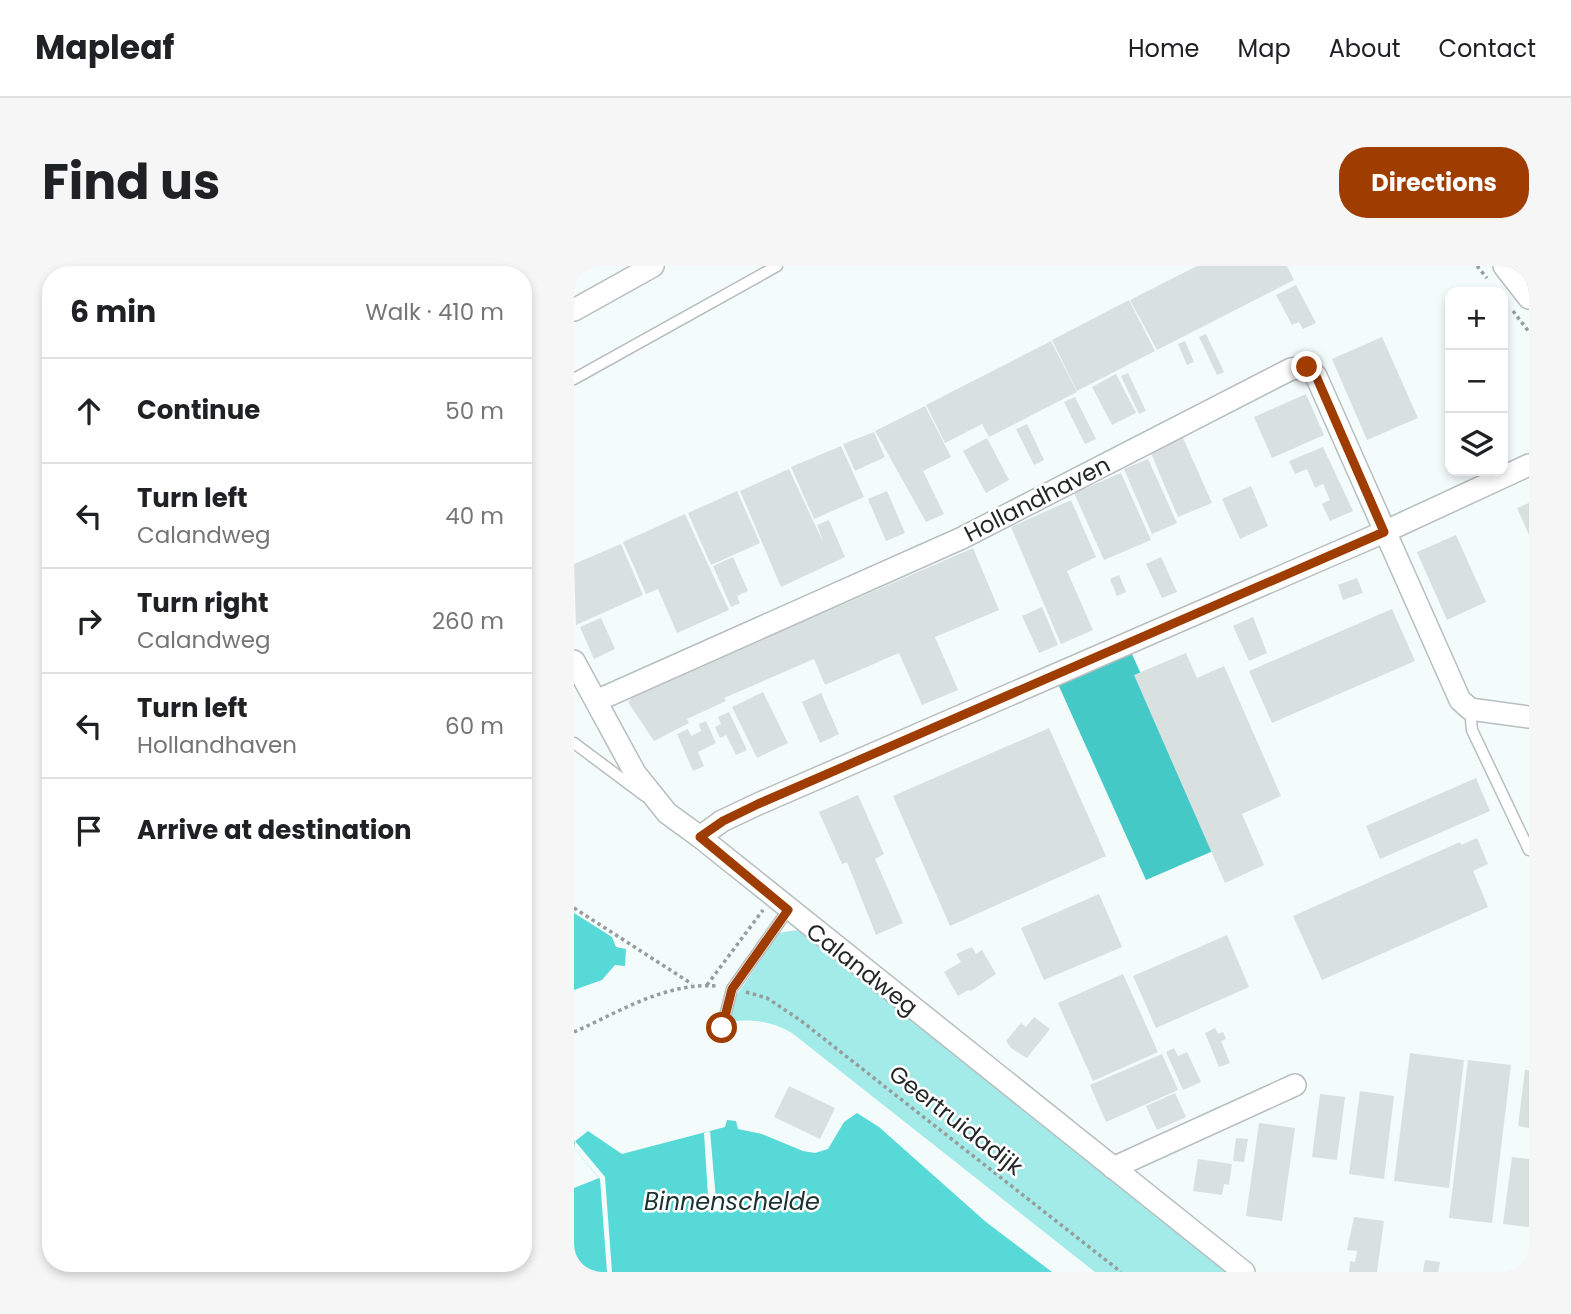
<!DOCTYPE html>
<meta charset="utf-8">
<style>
:root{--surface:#fff;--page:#f6f6f6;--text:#202124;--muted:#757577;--line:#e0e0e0;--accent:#9f3c00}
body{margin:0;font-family:Poppins,sans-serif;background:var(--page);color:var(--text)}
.controls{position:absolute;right:21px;top:21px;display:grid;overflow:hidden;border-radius:14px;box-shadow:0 4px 10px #0003}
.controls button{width:63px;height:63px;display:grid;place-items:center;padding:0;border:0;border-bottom:2px solid var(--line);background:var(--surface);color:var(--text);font:35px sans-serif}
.stop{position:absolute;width:21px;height:21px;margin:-16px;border:5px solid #9f3c00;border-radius:50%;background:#fff}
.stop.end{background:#9f3c00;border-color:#fff;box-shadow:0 2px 7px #0008}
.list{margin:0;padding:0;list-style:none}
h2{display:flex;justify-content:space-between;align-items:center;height:91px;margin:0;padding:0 28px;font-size:30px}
h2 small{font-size:23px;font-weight:400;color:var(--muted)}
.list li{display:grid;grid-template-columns:46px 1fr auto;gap:21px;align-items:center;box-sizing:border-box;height:105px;padding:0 28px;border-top:2px solid var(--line)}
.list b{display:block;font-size:26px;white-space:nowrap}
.list p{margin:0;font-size:23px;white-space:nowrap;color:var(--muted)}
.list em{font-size:23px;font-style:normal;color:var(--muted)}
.icon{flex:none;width:38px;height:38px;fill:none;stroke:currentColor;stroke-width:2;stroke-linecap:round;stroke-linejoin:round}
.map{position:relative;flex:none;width:955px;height:1006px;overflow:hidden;border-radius:28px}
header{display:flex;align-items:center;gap:42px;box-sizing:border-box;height:98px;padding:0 35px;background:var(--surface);border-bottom:2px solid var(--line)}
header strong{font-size:33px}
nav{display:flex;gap:38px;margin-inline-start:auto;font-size:24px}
.intro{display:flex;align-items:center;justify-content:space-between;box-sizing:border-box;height:168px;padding:0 42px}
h1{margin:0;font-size:49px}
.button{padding:18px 32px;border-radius:28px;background:var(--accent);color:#fff;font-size:24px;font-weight:700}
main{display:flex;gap:42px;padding:0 42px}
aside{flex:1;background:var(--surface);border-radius:28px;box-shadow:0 4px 10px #0003}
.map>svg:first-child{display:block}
.green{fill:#a2ebe9}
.forest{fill:#44c9c7}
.water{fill:#57d9d7}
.pier{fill:#f4fbfb}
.building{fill:#d9e0e0}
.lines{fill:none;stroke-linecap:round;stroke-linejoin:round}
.service-casing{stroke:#b7bebe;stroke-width:13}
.minor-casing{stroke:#b7bebe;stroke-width:24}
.path{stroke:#979c9c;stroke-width:3.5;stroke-dasharray:3.5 3.5;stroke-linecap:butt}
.service{stroke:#fff;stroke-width:10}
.minor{stroke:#fff;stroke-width:21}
.route{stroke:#9f3c00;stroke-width:9}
.labels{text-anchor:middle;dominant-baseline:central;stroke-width:5;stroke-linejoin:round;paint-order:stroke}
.street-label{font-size:23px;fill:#242727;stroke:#fff}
.water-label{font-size:24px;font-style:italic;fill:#1b3231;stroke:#fff}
</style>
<header>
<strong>Mapleaf</strong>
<nav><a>Home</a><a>Map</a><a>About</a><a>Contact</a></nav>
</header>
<div class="intro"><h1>Find us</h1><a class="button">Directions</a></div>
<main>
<aside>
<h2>6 min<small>Walk · 410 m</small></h2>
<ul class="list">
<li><svg class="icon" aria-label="ahead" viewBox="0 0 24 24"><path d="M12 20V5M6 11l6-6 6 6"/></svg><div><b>Continue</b></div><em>50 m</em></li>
<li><svg class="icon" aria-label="left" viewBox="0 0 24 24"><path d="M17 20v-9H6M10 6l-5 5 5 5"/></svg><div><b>Turn left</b><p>Calandweg</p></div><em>40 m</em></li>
<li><svg class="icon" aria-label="right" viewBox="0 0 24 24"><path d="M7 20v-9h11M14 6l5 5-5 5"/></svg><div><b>Turn right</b><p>Calandweg</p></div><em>260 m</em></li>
<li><svg class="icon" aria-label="left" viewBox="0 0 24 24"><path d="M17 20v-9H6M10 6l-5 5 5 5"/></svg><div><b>Turn left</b><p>Hollandhaven</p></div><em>60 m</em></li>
<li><svg class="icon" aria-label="arrive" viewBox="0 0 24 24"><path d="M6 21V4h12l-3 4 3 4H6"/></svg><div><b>Arrive at destination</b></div></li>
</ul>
</aside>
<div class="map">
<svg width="955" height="1006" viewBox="0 0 955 1006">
<rect width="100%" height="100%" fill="#f4fbfb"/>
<path class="green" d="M224,664L657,1006H521L218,767C194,753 170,752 144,758L204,667Z"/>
<polygon class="forest" points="557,386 646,582 572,614 484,418"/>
<g class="water">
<polygon points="0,647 38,671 42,681 52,683 51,700 41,699 28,714 0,724"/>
<polygon points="283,847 305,861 412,956 478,1006 0,1006 0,922 25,912 0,882 0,876 14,865 48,888 151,861 153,854 162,855 164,863 188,868 229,885 241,887 254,883 270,856"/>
</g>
<g class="pier">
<polygon points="136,865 142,934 145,935 146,945 135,946 130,867"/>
<polygon points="1,875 31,911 38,1006 33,1006 26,913 0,882"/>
</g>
<g class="building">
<polygon points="623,0 713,0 720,14 583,84 556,34"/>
<polygon points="722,19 742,57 729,63 725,56 718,59 702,29"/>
<polygon points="555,34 581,85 503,125 478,74"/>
<polygon points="632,68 650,106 643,109 625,71"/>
<polygon points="808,71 844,152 793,174 758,93"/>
<polygon points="477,75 503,126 415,171 408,158 371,177 352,139"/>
<polygon points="611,75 620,96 613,99 604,78"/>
<polygon points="554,107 572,145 565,148 547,110"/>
<polygon points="542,108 562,147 538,159 518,121"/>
<polygon points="732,128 750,169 698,192 680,151"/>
<polygon points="501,131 522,173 511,178 490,136"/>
<polygon points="351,140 377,191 349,205 370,248 352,256 301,165"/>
<polygon points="453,158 470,194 460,199 442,163"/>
<polygon points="300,166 311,191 281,205 269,178"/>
<polygon points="413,172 435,214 412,227 389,185"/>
<polygon points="609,172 638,237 604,251 576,185"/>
<polygon points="267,180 290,231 240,253 217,201"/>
<polygon points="749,181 779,245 756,255 748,238 756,234 749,218 741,222 733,203 721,208 715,195"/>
<polygon points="574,193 603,257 578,268 550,203"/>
<polygon points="215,203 250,278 243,259 255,254 271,291 207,321 166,225"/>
<polygon points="547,207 577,274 530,294 500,227"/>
<polygon points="677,220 694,260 666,273 648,233"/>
<polygon points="163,225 186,277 137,299 114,247"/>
<polygon points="313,225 331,267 312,275 294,233"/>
<polygon points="497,234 522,291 493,305 519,364 487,378 437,261"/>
<polygon points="955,237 955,269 943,242"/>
<polygon points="111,248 155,344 103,367 84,323 72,328 49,276"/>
<polygon points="882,269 912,336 873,354 843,286"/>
<polygon points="47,278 69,329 2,359 0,298"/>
<polygon points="399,282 425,344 361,371 384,424 348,439 325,387 251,419 240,393 150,432 152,435 113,453 115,457 80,475 54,436 62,428"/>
<polygon points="159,291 174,325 163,330 166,337 157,341 139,300"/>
<polygon points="587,291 603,326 588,332 572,298"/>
<polygon points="545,309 552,326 543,330 536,313"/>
<polygon points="783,312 789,327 769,334 764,319"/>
<polygon points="468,341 484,379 465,387 448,350"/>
<polygon points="818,343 841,395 698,457 675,405"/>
<polygon points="679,351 693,387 675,395 659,360"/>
<polygon points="27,352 41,383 20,393 6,361"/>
<polygon points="612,387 623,412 650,400 707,530 668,548 690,599 651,617 560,409"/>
<polygon points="189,426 214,477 183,492 158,441"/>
<polygon points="247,427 265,468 246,477 228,436"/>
<polygon points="155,446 173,484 162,489 152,469 146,472 141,461 147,458 144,451"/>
<polygon points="132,455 142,477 124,486 130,500 119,505 103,468 114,463 117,470 127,465 125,458"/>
<polygon points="475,462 532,590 376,660 319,530"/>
<polygon points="902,512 916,545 806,593 792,560"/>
<polygon points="284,529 310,588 301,593 329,657 302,669 273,596 268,598 245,546"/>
<polygon points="903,572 914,598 899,605 914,641 748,714 719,650 886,576 887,579"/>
<polygon points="525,628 548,681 470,714 447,662"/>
<polygon points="653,669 675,721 582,762 559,710"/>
<polygon points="398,681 402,688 408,684 422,708 397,725 394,724 384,730 370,706 387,696 382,688"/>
<polygon points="549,708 584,786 519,815 484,737"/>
<polygon points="460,751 476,763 453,792 437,782 432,775 447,757 452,761"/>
<polygon points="641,762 644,768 649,766 652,773 647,775 656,797 645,801 631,767"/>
<polygon points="600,782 604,790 613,786 627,816 609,824 592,786"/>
<polygon points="836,787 890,794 875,922 820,915"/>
<polygon points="588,788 604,824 532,856 516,819"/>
<polygon points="894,794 937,799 918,957 875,952"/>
<polygon points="951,804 955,804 955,862 944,860"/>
<polygon points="215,820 261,842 246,873 200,851"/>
<polygon points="786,825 820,830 810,913 775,908"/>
<polygon points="601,827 612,851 583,864 572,840"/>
<polygon points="746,828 771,831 763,894 738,891"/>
<polygon points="685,857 721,862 708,955 672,950"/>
<polygon points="662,872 674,873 670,896 659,895"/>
<polygon points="938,891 955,893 955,961 929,958"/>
<polygon points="624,893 658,898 655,919 650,918 648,929 619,925"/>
<polygon points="780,951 810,955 803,1006 775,1006 776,995 781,996 783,985 773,984"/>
<polygon points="851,994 866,996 864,1006 849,1006"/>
</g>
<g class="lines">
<defs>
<g id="service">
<polyline points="0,113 203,0"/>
<polyline points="896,443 898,464 955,584"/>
<polyline points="0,477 71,530"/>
<polyline points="148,762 158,723 214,644"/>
</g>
<g id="minor">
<polyline points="930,0 955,32"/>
<polyline points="0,44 79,0"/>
<polyline points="0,395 61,507 93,547 126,571"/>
<polyline points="22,435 388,272 717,103 733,101 742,110 886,434 896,443 955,451"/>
<polyline points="539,902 721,819"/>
<polyline points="670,1006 126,571 148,555 184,538 810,266 955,199"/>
</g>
</defs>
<use href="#service" class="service-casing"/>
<use href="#minor" class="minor-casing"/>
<g class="path">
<polyline points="903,0 913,12"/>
<polyline points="939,45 955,66"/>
<polyline points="0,642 118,718"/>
<polyline points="133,719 189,644"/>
<polyline points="172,726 193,732 226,754 547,1006"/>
<path d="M0,766C45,746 92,716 143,720"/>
</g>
<use href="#service" class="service"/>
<use href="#minor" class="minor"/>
</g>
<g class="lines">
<polyline class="route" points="148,762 158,723 214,644 126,571 149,555 184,538 810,266 742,110 733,101"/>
</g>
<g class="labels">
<g class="street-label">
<text transform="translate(463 233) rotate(-27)">Hollandhaven</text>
<text transform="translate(288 703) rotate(38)">Calandweg</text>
<text transform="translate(382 854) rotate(38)">Geertruidadijk</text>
</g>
<g class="water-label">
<text x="158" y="935">Binnenschelde</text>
</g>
</g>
</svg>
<div class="controls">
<button>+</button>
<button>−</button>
<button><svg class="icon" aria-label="layers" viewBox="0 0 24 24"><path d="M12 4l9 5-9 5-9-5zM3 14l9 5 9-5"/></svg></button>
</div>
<div class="stop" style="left:148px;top:762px"></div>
<div class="stop end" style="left:733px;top:101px"></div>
</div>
</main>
